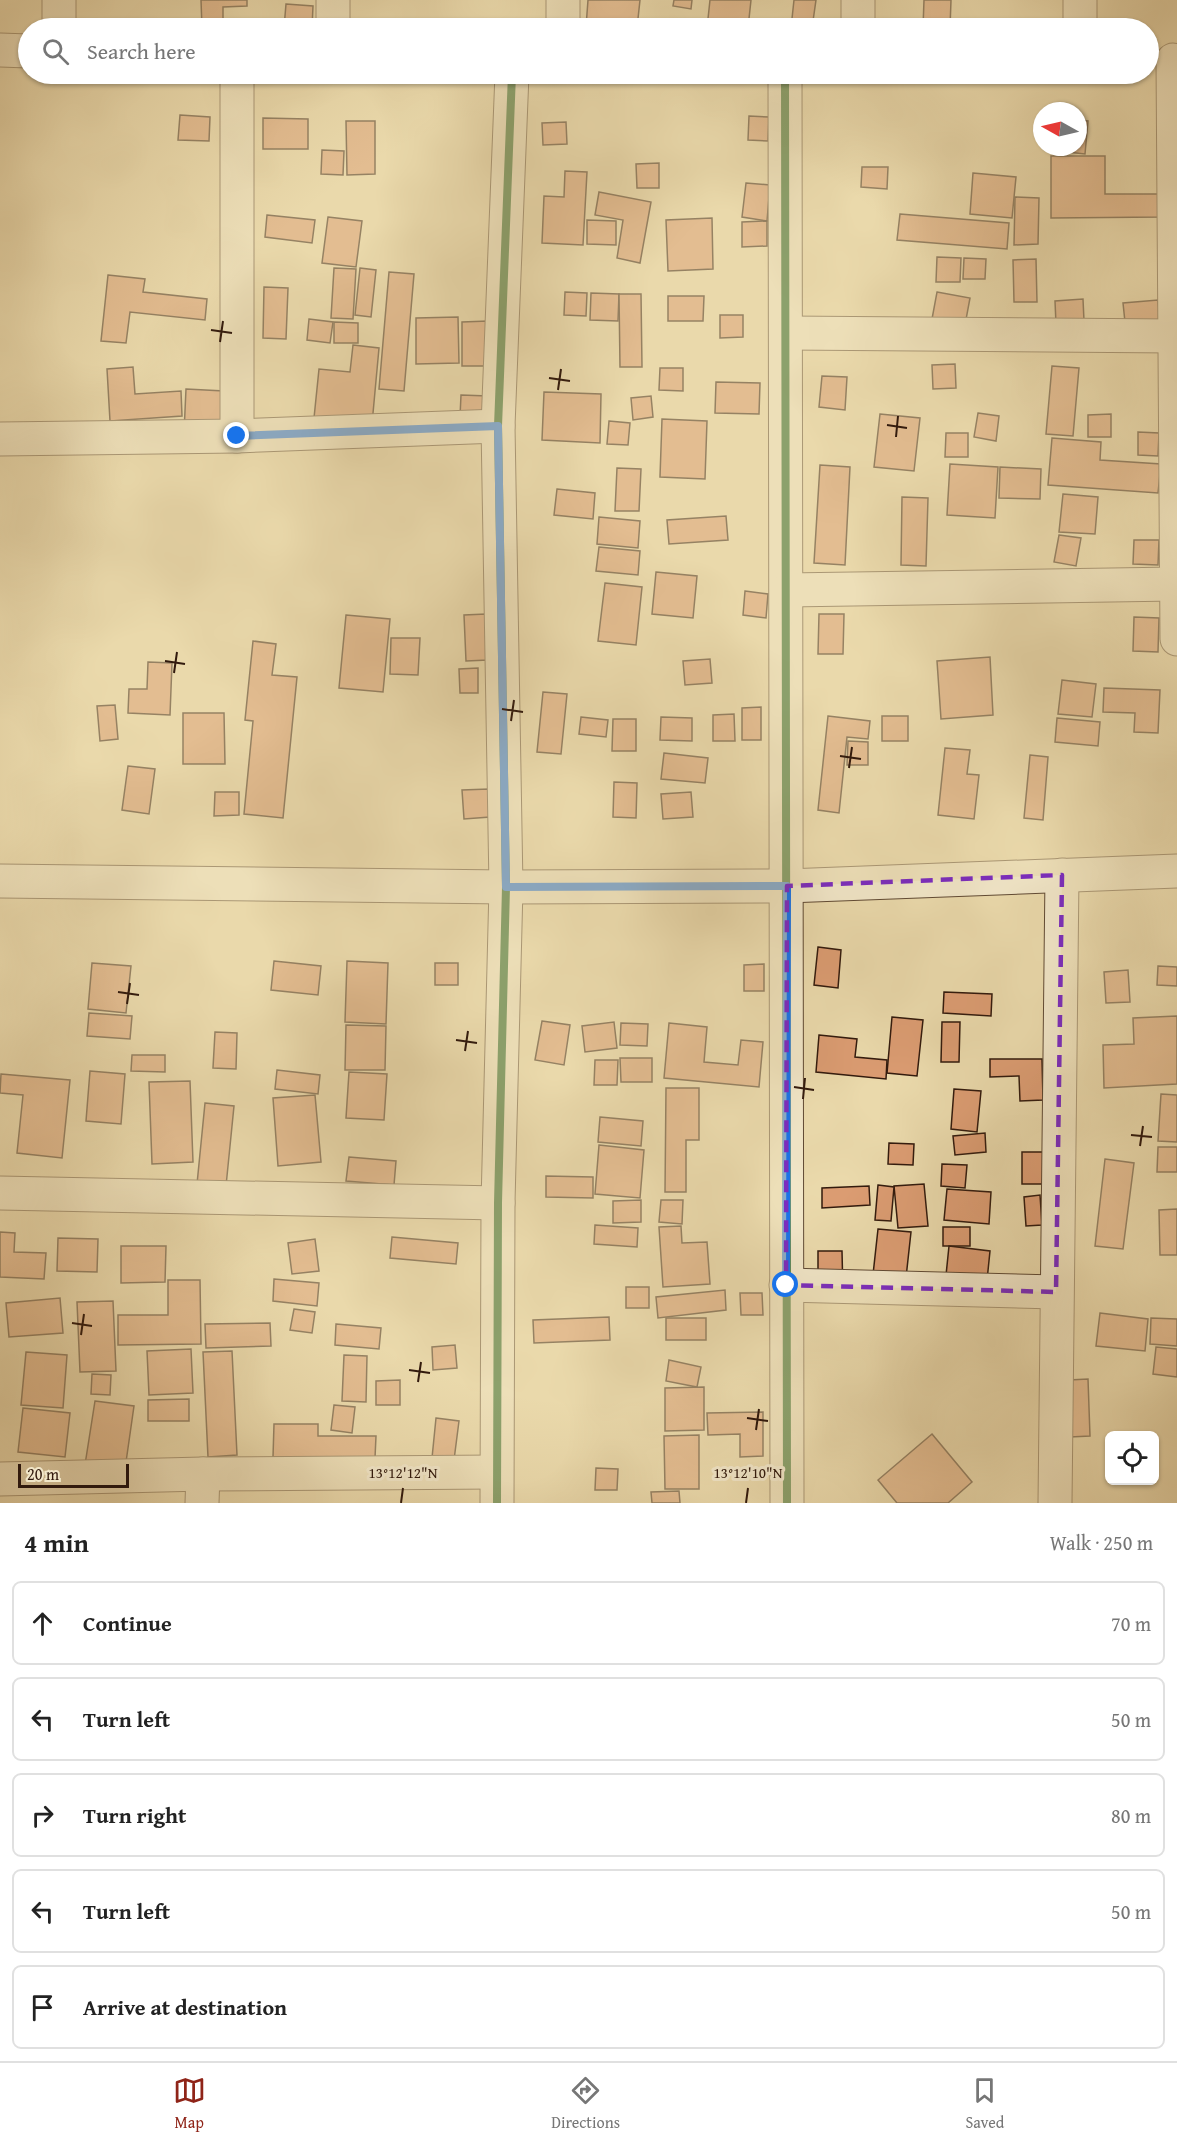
<!DOCTYPE html>
<meta charset="utf-8">
<style>
:root{--surface:#fff;--page:#f6f6f6;--text:#222;--muted:#767676;--line:#e0e0e0;--accent:#8f2418}
body{margin:0;font-family:"Gentium Book Plus",serif;background:var(--page);color:var(--text)}
.controls{position:absolute;right:18px;bottom:18px;display:grid;overflow:hidden;border-radius:9px;box-shadow:0 2px 4px #0004}
.controls button{width:54px;height:54px;display:grid;place-items:center;padding:0;border:0;border-bottom:2px solid var(--line);background:var(--surface);color:var(--text);font:30px sans-serif}
.compass{position:absolute;left:1033px;top:102px;width:54px;height:54px;border-radius:50%;background:var(--surface);box-shadow:0 2px 4px #0004;rotate:278deg}
.scale{position:absolute;left:18px;bottom:15px;width:111px;box-sizing:border-box;padding-left:6px;border:3px solid #321a0d;border-top:0;font-size:16px;line-height:21px;white-space:nowrap;color:#321a0d;-webkit-text-stroke:4px #f1e6c8;paint-order:stroke}
.stop{position:absolute;width:18px;height:18px;margin:-14px;border:4px solid #1a73e8;border-radius:50%;background:#fff}
.stop.end{background:#1a73e8;border-color:#fff;box-shadow:0 2px 6px #0008}
.list{margin:0;padding:0;list-style:none}
h2{display:flex;justify-content:space-between;align-items:center;height:78px;margin:0;padding:0 24px;font-size:26px}
h2 small{font-size:20px;font-weight:400;color:var(--muted)}
.list li{display:grid;grid-template-columns:39px 1fr auto;gap:18px;align-items:center;box-sizing:border-box;height:84px;margin:0 12px 12px;padding:0 12px;border:2px solid var(--line);border-radius:9px}
.list b{display:block;font-size:22px;white-space:nowrap}
.list em{font-size:20px;font-style:normal;color:var(--muted)}
.icon{flex:none;width:33px;height:33px;fill:none;stroke:currentColor;stroke-width:2;stroke-linecap:round;stroke-linejoin:round}
.map{position:relative;flex:none;width:1177px;height:1503px;overflow:hidden}
.search{position:absolute;background:var(--surface);box-shadow:0 2px 4px #0004;left:18px;right:18px;top:18px;height:66px;display:flex;align-items:center;gap:15px;box-sizing:border-box;padding:0 21px;border-radius:33px;color:var(--muted);font-size:22px}
.sheet{height:558px;background:var(--surface)}
nav{display:flex;justify-content:space-around;align-items:center;box-sizing:border-box;height:84px;border-top:2px solid var(--line);background:var(--surface);font-size:16px;color:var(--muted)}
nav a{display:grid;justify-items:center;gap:3px}
nav .on{color:var(--accent)}
.map>svg:first-child{display:block}
.building{fill:#db9c72;stroke:#321a0d;stroke-width:1.5}
.lines{fill:none;stroke-linecap:round;stroke-linejoin:round}
.minor-casing{stroke:#604a34;stroke-width:35}
.minor{stroke:#f1e6c8;stroke-width:33}
.cycleway-casing{stroke:#f1e6c8;stroke-width:11}
.cycleway{stroke:#1b5e20;stroke-width:8}
.route{stroke:#1a73e8;stroke-width:8}
.marked{fill:none;stroke:#7b2cbf;stroke-width:4.5;stroke-dasharray:12 8;stroke-linejoin:round}
.ticks{fill:none;stroke:#321a0d;stroke-width:2}
.ticks-label{font-size:15px;text-anchor:middle;fill:#321a0d;stroke:#f1e6c8;stroke-width:6;stroke-linejoin:round;paint-order:stroke}
</style>
<div class="map">
<svg width="1177" height="1503" viewBox="0 0 1177 1503">
<rect width="100%" height="100%" fill="#ead9ab"/>
<filter id="stains"><feTurbulence type="fractalNoise" baseFrequency=".00333" numOctaves="4"/><feColorMatrix values="0 0 0 0 .2 0 0 0 0 .09 0 0 0 0 .02 0 0 0 .5 -.17"/></filter>
<radialGradient id="worn" r=".72"><stop offset=".6" stop-color="#630" stop-opacity="0"/><stop offset="1" stop-color="#630" stop-opacity=".3"/></radialGradient>
<g class="building">
<polygon points="201,0 247,0 247,6 223,7 223,28 202,28"/>
<polygon points="588,0 640,0 637,28 586,27"/>
<polygon points="674,0 692,0 691,9 673,6"/>
<polygon points="710,0 751,0 748,28 707,28"/>
<polygon points="794,0 816,0 812,28 791,28"/>
<polygon points="924,0 951,0 950,28 923,28"/>
<polygon points="286,4 313,6 312,28 284,28"/>
<polygon points="180,115 210,117 209,141 178,140"/>
<polygon points="749,116 769,117 768,141 748,140"/>
<polygon points="263,118 308,119 308,149 263,149"/>
<polygon points="1078,120 1088,121 1085,154 1058,151 1059,147 1078,147"/>
<polygon points="346,121 375,121 375,174 347,175"/>
<polygon points="566,122 567,144 543,145 542,123"/>
<polygon points="322,150 344,151 343,175 321,174"/>
<polygon points="1051,156 1105,156 1105,194 1160,194 1161,217 1051,218"/>
<polygon points="659,163 659,188 637,188 636,164"/>
<polygon points="862,167 888,167 887,189 861,187"/>
<polygon points="565,171 587,172 583,245 542,243 544,196 564,197"/>
<polygon points="973,173 1016,177 1012,218 970,214"/>
<polygon points="746,183 770,185 767,221 742,217"/>
<polygon points="599,192 651,202 640,263 617,258 623,220 595,215"/>
<polygon points="1015,197 1039,198 1038,244 1014,245"/>
<polygon points="900,214 1009,223 1007,249 897,240"/>
<polygon points="267,215 315,220 312,243 265,237"/>
<polygon points="328,217 362,221 356,267 322,263"/>
<polygon points="712,218 713,269 668,271 666,220"/>
<polygon points="587,220 616,221 616,245 587,244"/>
<polygon points="767,221 767,246 742,247 742,222"/>
<polygon points="937,257 961,258 960,282 936,282"/>
<polygon points="964,258 986,259 985,279 963,279"/>
<polygon points="1036,259 1037,302 1014,302 1013,260"/>
<polygon points="334,268 356,269 353,319 331,318"/>
<polygon points="360,268 376,270 371,317 355,315"/>
<polygon points="389,272 414,274 404,391 379,389"/>
<polygon points="108,275 145,279 143,292 207,299 205,320 130,312 126,343 101,341"/>
<polygon points="264,287 288,288 286,339 263,338"/>
<polygon points="565,292 587,293 586,316 564,315"/>
<polygon points="937,292 970,298 965,325 932,319"/>
<polygon points="591,293 619,294 618,321 590,320"/>
<polygon points="619,294 641,294 642,367 620,367"/>
<polygon points="668,296 704,296 703,321 668,321"/>
<polygon points="1083,299 1084,321 1056,324 1055,301"/>
<polygon points="1158,300 1160,320 1125,322 1123,303"/>
<polygon points="720,315 743,315 743,337 720,338"/>
<polygon points="458,317 459,363 416,364 416,318"/>
<polygon points="309,319 333,322 330,343 307,340"/>
<polygon points="488,321 488,366 462,366 462,322"/>
<polygon points="334,322 358,323 358,343 334,343"/>
<polygon points="353,345 379,348 372,424 314,418 319,369 350,372"/>
<polygon points="955,364 956,388 933,389 932,365"/>
<polygon points="1052,366 1079,368 1073,436 1046,434"/>
<polygon points="133,367 135,394 181,391 182,416 110,421 107,369"/>
<polygon points="660,368 683,368 683,391 659,390"/>
<polygon points="822,376 847,377 845,410 819,407"/>
<polygon points="716,382 760,383 759,414 715,413"/>
<polygon points="186,389 224,391 221,436 184,433"/>
<polygon points="544,392 601,394 600,443 542,440"/>
<polygon points="461,395 488,396 487,418 460,417"/>
<polygon points="651,396 653,417 633,420 631,398"/>
<polygon points="978,413 999,416 996,441 974,437"/>
<polygon points="880,414 920,418 914,471 874,467"/>
<polygon points="1111,414 1111,437 1088,437 1088,415"/>
<polygon points="662,419 707,421 705,479 660,477"/>
<polygon points="609,421 630,423 628,445 607,444"/>
<polygon points="1138,432 1159,433 1158,456 1138,455"/>
<polygon points="946,433 968,433 968,457 945,457"/>
<polygon points="1052,438 1101,442 1100,460 1161,464 1158,493 1048,485"/>
<polygon points="950,464 998,467 995,518 947,515"/>
<polygon points="820,465 850,467 845,565 814,563"/>
<polygon points="1000,467 1041,469 1040,499 999,498"/>
<polygon points="617,468 641,469 639,511 615,511"/>
<polygon points="557,489 595,493 593,519 554,515"/>
<polygon points="1063,494 1098,497 1095,534 1059,532"/>
<polygon points="902,497 928,498 926,566 901,565"/>
<polygon points="726,516 728,540 669,544 667,520"/>
<polygon points="599,517 640,521 638,548 597,544"/>
<polygon points="1059,535 1081,538 1076,566 1054,562"/>
<polygon points="1134,540 1159,540 1158,565 1133,564"/>
<polygon points="599,547 640,551 638,575 596,571"/>
<polygon points="656,572 697,576 693,618 652,614"/>
<polygon points="605,583 642,587 636,645 598,641"/>
<polygon points="745,591 768,594 766,618 743,615"/>
<polygon points="486,614 488,660 466,661 464,615"/>
<polygon points="819,614 844,614 843,654 818,654"/>
<polygon points="346,615 390,619 383,692 339,688"/>
<polygon points="1134,617 1159,618 1158,652 1133,651"/>
<polygon points="391,638 420,638 418,675 390,674"/>
<polygon points="253,641 276,644 272,675 297,677 283,818 244,814 253,721 245,720"/>
<polygon points="990,657 993,715 941,719 937,661"/>
<polygon points="710,659 712,683 685,685 683,661"/>
<polygon points="148,662 172,663 170,715 128,713 129,689 147,689"/>
<polygon points="478,668 478,693 460,693 459,669"/>
<polygon points="1062,680 1096,684 1092,717 1058,714"/>
<polygon points="1104,688 1160,690 1158,733 1134,732 1135,713 1103,712"/>
<polygon points="543,692 567,694 561,754 537,752"/>
<polygon points="115,705 118,739 100,741 97,706"/>
<polygon points="761,707 761,740 742,740 742,708"/>
<polygon points="183,713 224,713 225,764 183,764"/>
<polygon points="734,714 735,741 713,741 713,715"/>
<polygon points="828,716 870,721 868,739 847,737 839,813 818,810"/>
<rect x="882" y="716" width="26" height="25"/>
<polygon points="581,717 608,720 606,737 579,734"/>
<polygon points="661,717 692,718 692,741 660,740"/>
<polygon points="1057,718 1100,722 1098,746 1055,742"/>
<polygon points="613,719 636,719 636,751 612,751"/>
<polygon points="848,741 868,742 868,765 847,765"/>
<polygon points="945,748 970,750 967,774 979,775 974,819 938,815"/>
<polygon points="664,753 708,758 705,783 661,779"/>
<polygon points="1030,755 1048,757 1043,820 1024,818"/>
<polygon points="128,766 155,769 149,814 122,810"/>
<polygon points="614,782 637,783 636,818 613,817"/>
<polygon points="489,789 490,817 464,819 462,790"/>
<polygon points="215,792 239,792 239,815 214,816"/>
<polygon points="691,792 693,817 663,819 661,794"/>
<polygon points="818,947 841,950 838,988 814,985"/>
<polygon points="274,961 321,966 318,995 271,990"/>
<polygon points="347,961 388,963 386,1024 345,1022"/>
<polygon points="92,963 131,966 126,1013 88,1009"/>
<rect x="435" y="963" width="23" height="22"/>
<polygon points="764,964 764,991 744,991 744,965"/>
<polygon points="1158,966 1177,967 1177,986 1157,985"/>
<polygon points="1128,970 1130,1002 1106,1003 1104,972"/>
<polygon points="944,992 992,994 991,1016 943,1013"/>
<polygon points="89,1013 132,1016 130,1039 87,1036"/>
<polygon points="1177,1016 1177,1084 1104,1088 1103,1045 1134,1044 1133,1018"/>
<polygon points="892,1017 923,1020 917,1076 887,1073"/>
<polygon points="542,1021 570,1025 564,1065 535,1060"/>
<polygon points="614,1022 617,1048 585,1052 582,1026"/>
<polygon points="942,1022 960,1022 959,1062 941,1062"/>
<polygon points="621,1023 648,1024 647,1046 620,1045"/>
<polygon points="669,1023 707,1027 704,1062 738,1065 741,1040 763,1042 759,1087 664,1078"/>
<polygon points="346,1025 386,1026 385,1070 345,1070"/>
<polygon points="215,1032 237,1033 236,1069 213,1068"/>
<polygon points="819,1035 857,1039 855,1057 887,1060 886,1079 816,1072"/>
<polygon points="132,1055 165,1055 165,1072 131,1071"/>
<polygon points="620,1058 652,1058 652,1082 621,1082"/>
<polygon points="990,1059 1042,1059 1043,1100 1020,1101 1019,1076 990,1077"/>
<polygon points="595,1060 618,1060 617,1085 594,1085"/>
<polygon points="277,1070 320,1075 318,1094 275,1089"/>
<polygon points="90,1071 125,1074 121,1124 86,1121"/>
<polygon points="349,1072 387,1074 384,1120 346,1118"/>
<polygon points="1,1074 70,1080 62,1158 17,1153 23,1095 0,1093"/>
<polygon points="190,1081 193,1162 152,1164 149,1082"/>
<polygon points="666,1088 699,1088 699,1140 686,1140 686,1192 665,1192"/>
<polygon points="954,1089 981,1091 977,1132 951,1129"/>
<polygon points="1161,1094 1177,1095 1177,1142 1158,1141"/>
<polygon points="315,1095 321,1162 278,1166 273,1098"/>
<polygon points="205,1103 234,1106 226,1186 197,1184"/>
<polygon points="600,1117 643,1121 641,1146 598,1142"/>
<polygon points="985,1133 986,1152 955,1155 953,1136"/>
<polygon points="889,1143 914,1144 913,1165 888,1164"/>
<polygon points="599,1145 644,1150 640,1198 595,1194"/>
<polygon points="1158,1147 1177,1147 1177,1172 1157,1172"/>
<rect x="1022" y="1152" width="26" height="32"/>
<polygon points="349,1157 396,1161 394,1185 346,1181"/>
<polygon points="1105,1159 1134,1163 1123,1249 1095,1246"/>
<polygon points="942,1164 967,1165 965,1188 941,1186"/>
<polygon points="546,1176 593,1177 593,1198 546,1197"/>
<polygon points="924,1184 928,1226 898,1228 894,1186"/>
<polygon points="878,1185 894,1187 891,1221 875,1220"/>
<polygon points="869,1186 870,1205 822,1208 822,1188"/>
<polygon points="947,1189 991,1192 989,1224 944,1220"/>
<polygon points="1040,1195 1042,1225 1026,1226 1024,1197"/>
<polygon points="641,1200 641,1222 613,1223 613,1201"/>
<polygon points="661,1200 683,1200 682,1224 659,1222"/>
<polygon points="1177,1209 1177,1255 1160,1255 1159,1210"/>
<polygon points="595,1225 638,1228 637,1247 594,1244"/>
<polygon points="681,1226 682,1243 707,1242 710,1284 663,1287 659,1227"/>
<rect x="943" y="1227" width="27" height="19"/>
<polygon points="878,1229 911,1232 904,1296 871,1293"/>
<polygon points="0,1232 15,1233 14,1252 46,1253 44,1279 0,1277"/>
<polygon points="392,1237 458,1243 456,1264 390,1258"/>
<polygon points="58,1238 98,1239 97,1272 57,1271"/>
<polygon points="315,1239 319,1271 292,1274 288,1243"/>
<polygon points="121,1246 166,1246 165,1282 121,1283"/>
<polygon points="949,1246 990,1251 985,1300 944,1295"/>
<polygon points="818,1251 842,1251 843,1294 818,1295"/>
<polygon points="274,1279 319,1283 317,1306 273,1301"/>
<polygon points="168,1280 200,1280 201,1344 118,1345 118,1315 168,1315"/>
<rect x="626" y="1287" width="23" height="21"/>
<polygon points="725,1290 726,1310 658,1318 656,1297"/>
<polygon points="740,1293 762,1293 763,1315 741,1315"/>
<polygon points="60,1298 63,1333 9,1337 6,1303"/>
<polygon points="113,1301 116,1371 80,1372 77,1302"/>
<polygon points="294,1309 315,1312 312,1333 290,1330"/>
<polygon points="1100,1313 1148,1319 1145,1351 1096,1346"/>
<polygon points="609,1317 610,1340 534,1343 533,1320"/>
<rect x="666" y="1318" width="40" height="22"/>
<polygon points="1151,1318 1177,1319 1177,1346 1150,1344"/>
<polygon points="270,1323 271,1346 206,1348 205,1324"/>
<polygon points="336,1324 381,1328 379,1349 335,1345"/>
<polygon points="455,1345 457,1368 433,1370 432,1347"/>
<polygon points="1156,1347 1177,1349 1177,1377 1153,1374"/>
<polygon points="191,1349 193,1393 149,1395 147,1351"/>
<polygon points="232,1351 237,1455 208,1457 203,1352"/>
<polygon points="26,1352 67,1355 63,1408 21,1405"/>
<polygon points="344,1355 367,1356 366,1402 342,1401"/>
<polygon points="669,1360 701,1367 697,1387 666,1381"/>
<polygon points="92,1374 111,1375 110,1395 91,1394"/>
<polygon points="1088,1379 1090,1436 1070,1437 1069,1380"/>
<polygon points="400,1380 400,1405 376,1405 376,1381"/>
<polygon points="704,1387 704,1430 665,1431 665,1388"/>
<polygon points="189,1399 189,1421 148,1421 148,1400"/>
<polygon points="95,1401 134,1406 124,1476 84,1471"/>
<polygon points="334,1405 355,1407 352,1433 331,1430"/>
<polygon points="23,1408 70,1413 65,1457 18,1452"/>
<polygon points="763,1412 763,1456 740,1457 740,1434 708,1435 707,1413"/>
<polygon points="436,1418 459,1421 454,1460 432,1458"/>
<polygon points="274,1424 318,1424 318,1436 376,1436 375,1458 273,1457"/>
<polygon points="932,1434 972,1482 948,1503 897,1503 878,1480"/>
<polygon points="699,1435 699,1489 665,1489 664,1436"/>
<polygon points="596,1468 618,1469 617,1490 595,1490"/>
<polygon points="679,1491 680,1503 652,1503 651,1492"/>
</g>
<g class="lines">
<defs>
<g id="minor">
<polyline points="1080,0 1080,28"/>
<polyline points="59,28 59,0"/>
<polyline points="333,28 333,0"/>
<polyline points="563,28 563,0"/>
<polyline points="858,28 858,0"/>
<polyline points="0,50 28,51"/>
<polyline points="1173,60 1177,639"/>
<polyline points="785,74 787,1503"/>
<polyline points="786,333 1174,336"/>
<polyline points="237,436 237,74"/>
<polyline points="0,439 237,436 498,426"/>
<polyline points="787,590 1175,584"/>
<polyline points="0,881 506,887 787,886 1177,871"/>
<polyline points="0,1193 498,1203"/>
<polyline points="786,1285 1056,1292"/>
<polyline points="0,1479 203,1474 496,1472"/>
<polyline points="202,1503 203,1474"/>
<polyline points="497,1503 498,1203 506,887 498,426 512,74"/>
<polyline points="1055,1503 1062,875"/>
</g>
</defs>
<use href="#minor" class="minor-casing"/>
<use href="#minor" class="minor"/>
<defs>
<g id="cycleway">
<polyline points="785,74 787,1503"/>
<polyline points="497,1503 498,1203 506,887 498,426 512,74"/>
</g>
</defs>
<use href="#cycleway" class="cycleway-casing"/>
<use href="#cycleway" class="cycleway"/>
</g>
<g class="lines">
<polyline class="route" points="237,436 498,426 506,887 787,886 786,1285"/>
</g>
<path d="M0 0H1177V1503H0ZM1062,875L1056,1292L786,1285L787,886Z" fill="#ead9ab" fill-opacity=".55" fill-rule="evenodd"/>
<path class="marked" d="M1062,875L1056,1292L786,1285L787,886Z"/>
<path class="ticks" d="M211,330L232,333M220,342L223,321M549,378L570,381M558,390L561,369M887,425L907,428M896,437L898,416M165,661L185,664M174,673L177,652M502,709L523,712M511,721L514,700M840,756L861,759M849,768L852,747M118,992L139,995M127,1004L130,983M456,1040L477,1043M465,1051L468,1031M794,1087L814,1090M803,1099L805,1078M1131,1135L1152,1137M1140,1146L1143,1126M72,1323L92,1326M81,1335L84,1314M409,1370L430,1373M418,1382L421,1362M747,1418L768,1421M756,1430L759,1409M401,1503L403,1488M746,1503L748,1488"/>
<g class="ticks-label">
<text x="403" y="1478">13°12'12"N</text>
<text x="748" y="1478">13°12'10"N</text>
</g>
<rect width="100%" height="100%" filter="url(#stains)"/>
<rect width="100%" height="100%" fill="url(#worn)"/>
</svg>
<div class="controls">
<button><svg class="icon" aria-label="locate" viewBox="0 0 24 24"><circle cx="12" cy="12" r="6"/><path d="M12 2v4M12 18v4M2 12h4M18 12h4"/></svg></button>
</div>
<svg class="compass" viewBox="-18 -18 36 36"><path d="M0-13l5 13h-10z" fill="#e53935"/><path d="M0 13l5-13h-10z" fill="#767676"/></svg>
<div class="scale">20 m</div>
<div class="stop" style="left:786px;top:1285px"></div>
<div class="stop end" style="left:237px;top:436px"></div>
<div class="search"><svg class="icon" aria-label="search" viewBox="0 0 24 24"><circle cx="10" cy="10" r="6"/><path d="M15 15l6 6"/></svg>Search here</div>
</div>
<section class="sheet">
<h2>4 min<small>Walk · 250 m</small></h2>
<ul class="list">
<li><svg class="icon" aria-label="ahead" viewBox="0 0 24 24"><path d="M12 20V5M6 11l6-6 6 6"/></svg><div><b>Continue</b></div><em>70 m</em></li>
<li><svg class="icon" aria-label="left" viewBox="0 0 24 24"><path d="M17 20v-9H6M10 6l-5 5 5 5"/></svg><div><b>Turn left</b></div><em>50 m</em></li>
<li><svg class="icon" aria-label="right" viewBox="0 0 24 24"><path d="M7 20v-9h11M14 6l5 5-5 5"/></svg><div><b>Turn right</b></div><em>80 m</em></li>
<li><svg class="icon" aria-label="left" viewBox="0 0 24 24"><path d="M17 20v-9H6M10 6l-5 5 5 5"/></svg><div><b>Turn left</b></div><em>50 m</em></li>
<li><svg class="icon" aria-label="arrive" viewBox="0 0 24 24"><path d="M6 21V4h12l-3 4 3 4H6"/></svg><div><b>Arrive at destination</b></div></li>
</ul>
</section>
<nav>
<a class="on"><svg class="icon" aria-label="map" viewBox="0 0 24 24"><path d="M3 6l6-2 6 2 6-2v14l-6 2-6-2-6 2zM9 4v14M15 6v14"/></svg>Map</a>
<a><svg class="icon" aria-label="directions" viewBox="0 0 24 24"><path d="M12 3l9 9-9 9-9-9zM9 14v-3h6M13 9l2 2-2 2"/></svg>Directions</a>
<a><svg class="icon" aria-label="saved" viewBox="0 0 24 24"><path d="M7 4h10v16l-5-4-5 4z"/></svg>Saved</a>
</nav>
